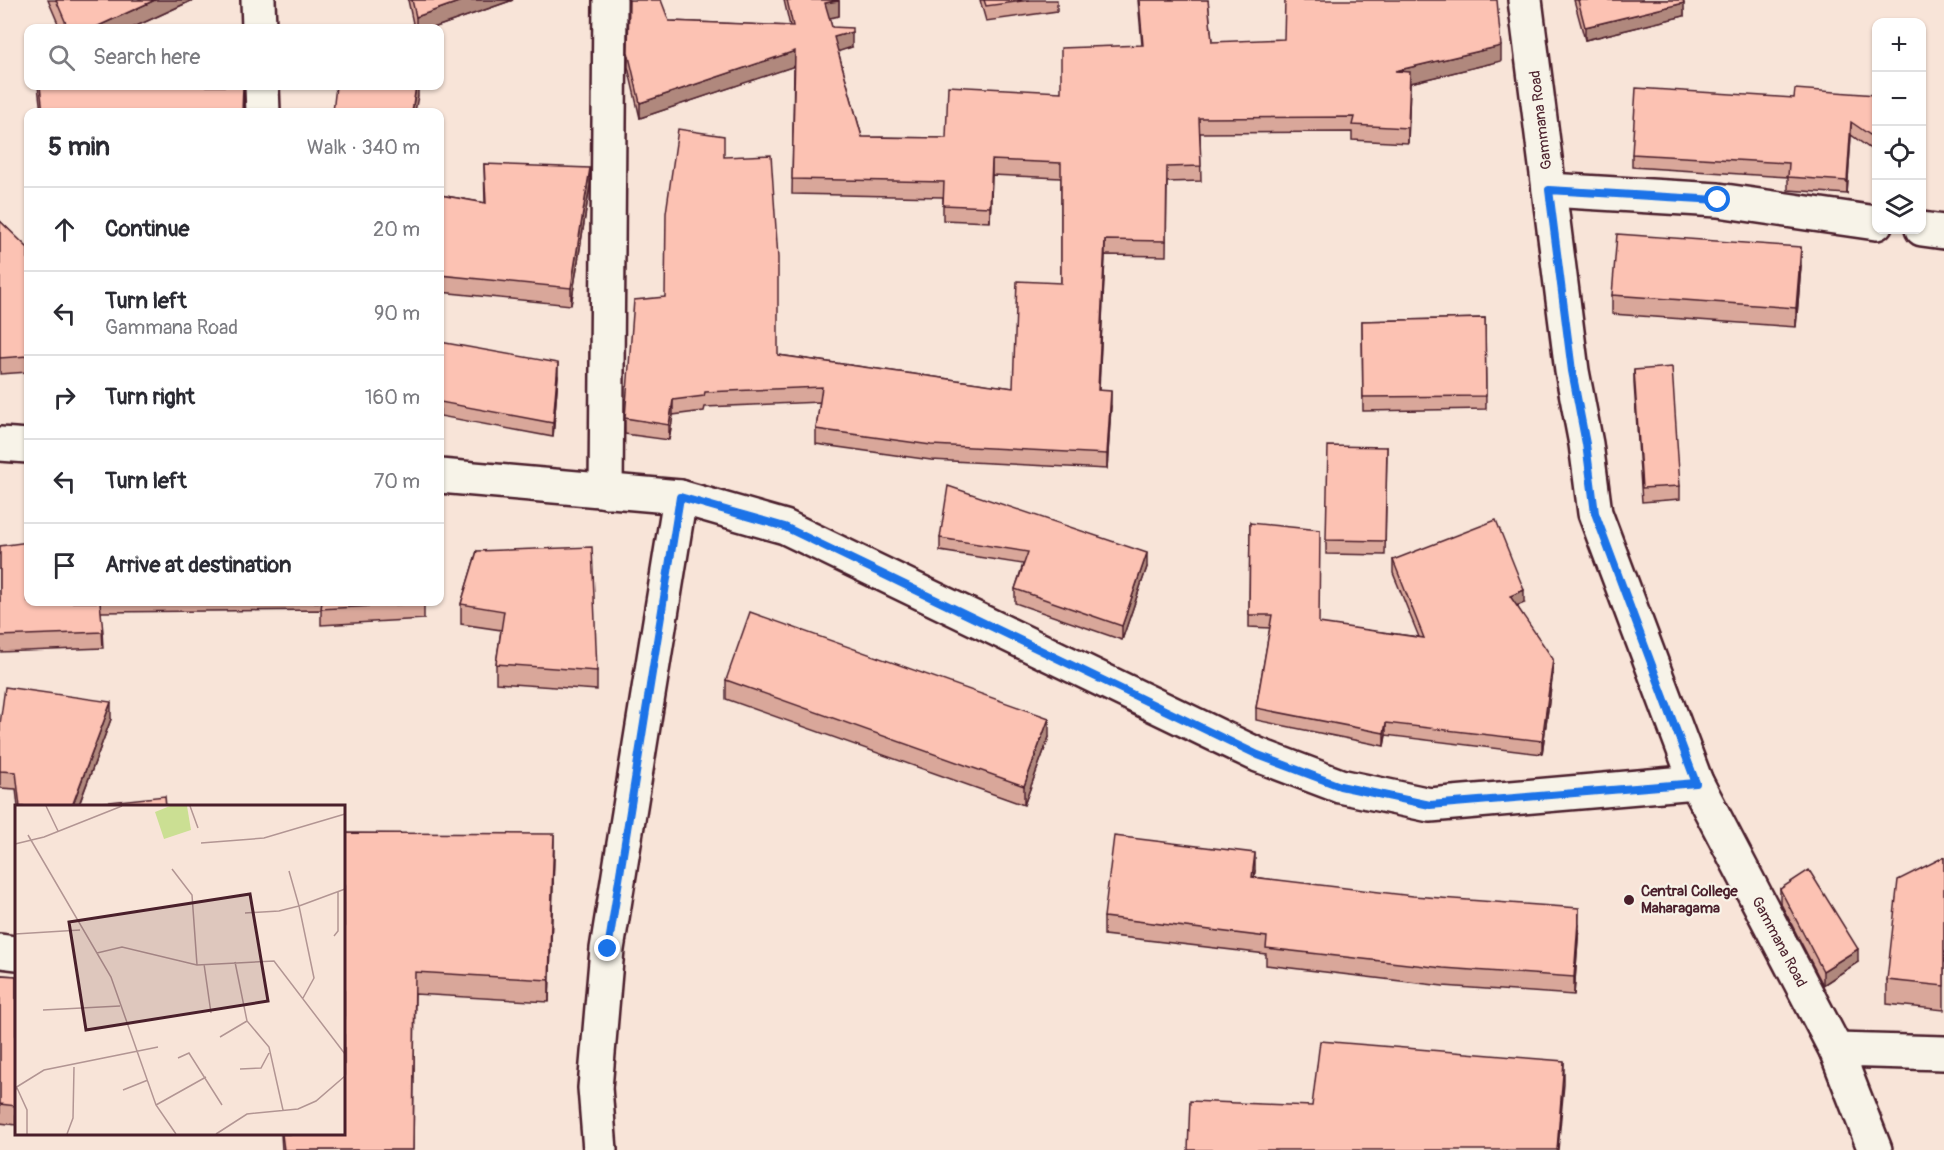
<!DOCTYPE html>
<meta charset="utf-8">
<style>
:root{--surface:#fff;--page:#f7f7f7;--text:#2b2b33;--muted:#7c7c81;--line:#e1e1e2}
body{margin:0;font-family:Pangolin,sans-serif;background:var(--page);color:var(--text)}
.controls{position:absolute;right:18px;top:18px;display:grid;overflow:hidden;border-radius:12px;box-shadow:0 2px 4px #0004}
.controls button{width:54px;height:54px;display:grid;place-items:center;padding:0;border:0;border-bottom:2px solid var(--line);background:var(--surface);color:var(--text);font:30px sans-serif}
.stop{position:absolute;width:18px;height:18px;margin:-14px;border:4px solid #1a73e8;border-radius:50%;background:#fff}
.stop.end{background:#1a73e8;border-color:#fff;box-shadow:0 2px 6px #0008}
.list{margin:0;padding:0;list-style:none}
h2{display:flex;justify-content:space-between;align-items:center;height:78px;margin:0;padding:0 24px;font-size:26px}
h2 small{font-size:20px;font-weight:400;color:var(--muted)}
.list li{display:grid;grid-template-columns:39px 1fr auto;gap:18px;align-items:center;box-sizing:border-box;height:84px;padding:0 24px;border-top:2px solid var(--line)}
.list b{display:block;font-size:22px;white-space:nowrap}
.list p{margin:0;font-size:20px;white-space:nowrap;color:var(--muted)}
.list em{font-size:20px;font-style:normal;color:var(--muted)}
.icon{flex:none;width:33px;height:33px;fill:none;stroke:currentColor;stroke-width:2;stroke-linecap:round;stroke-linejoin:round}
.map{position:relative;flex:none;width:1944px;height:1150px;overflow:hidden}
.search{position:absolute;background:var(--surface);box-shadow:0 2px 4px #0004;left:24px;top:24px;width:420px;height:66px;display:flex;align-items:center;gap:15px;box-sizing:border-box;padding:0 21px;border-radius:12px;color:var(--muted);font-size:22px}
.panel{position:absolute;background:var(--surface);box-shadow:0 2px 4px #0004;left:24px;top:108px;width:420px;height:498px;border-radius:12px}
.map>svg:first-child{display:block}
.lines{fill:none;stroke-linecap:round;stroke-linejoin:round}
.minor-casing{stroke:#4a1f2b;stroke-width:38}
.minor{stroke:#f7f3e8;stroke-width:33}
.wall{fill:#d9a79a;stroke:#4a1f2b;stroke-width:1.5}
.shaded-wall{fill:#b0887d;stroke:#4a1f2b;stroke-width:1.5}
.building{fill:#fcc2b3;stroke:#4a1f2b;stroke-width:1.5}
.route{stroke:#1a73e8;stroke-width:8}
.poi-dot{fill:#4a1f2b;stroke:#f7f3e8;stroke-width:2}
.labels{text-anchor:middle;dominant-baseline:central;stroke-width:4.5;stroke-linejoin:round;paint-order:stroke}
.street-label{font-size:15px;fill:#4a1f2b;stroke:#f7f3e8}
.poi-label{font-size:15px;font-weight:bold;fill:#4a1f2b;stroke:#f7f3e8;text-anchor:start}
.inset-road{fill:none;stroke:#b29593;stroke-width:1.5}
.view{fill:#4a1f2b;fill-opacity:0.15;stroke:#4a1f2b;stroke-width:3}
.inset-edge{fill:none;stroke:#4a1f2b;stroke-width:3}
</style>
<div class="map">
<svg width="1944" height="1150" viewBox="0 0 1944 1150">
<rect width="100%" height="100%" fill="#f8e4d8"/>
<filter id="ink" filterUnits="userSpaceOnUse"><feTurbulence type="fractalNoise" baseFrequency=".0167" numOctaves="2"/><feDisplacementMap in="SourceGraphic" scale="12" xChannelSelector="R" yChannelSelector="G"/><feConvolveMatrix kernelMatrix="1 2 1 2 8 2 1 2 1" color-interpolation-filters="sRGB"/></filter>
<g filter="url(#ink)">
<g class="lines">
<defs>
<g id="minor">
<polyline points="258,0 259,28"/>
<polyline points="1525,0 1572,371 1586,444 1595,513 1696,782 1836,1050 1875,1150"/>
<polyline points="262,86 263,112"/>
<polyline points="1549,190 1718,200 1876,223"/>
<polyline points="1922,229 1944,232"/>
<polyline points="0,444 28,446"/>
<polyline points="440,476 680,497 785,527 1258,755 1340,786 1430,805 1696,782"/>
<polyline points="606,491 610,0"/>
<polyline points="0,951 16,953"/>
<polyline points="1836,1050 1944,1053"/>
<polyline points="600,1150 595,1088 607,949 680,497"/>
</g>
</defs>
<use href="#minor" class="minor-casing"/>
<use href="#minor" class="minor"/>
</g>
<g class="wall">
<polygon points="48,0 193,0 132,28 60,28"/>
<polygon points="408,0 513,0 433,28 414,28"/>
<polygon points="629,0 669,21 790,26 784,0 839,0 839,16 829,18 832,27 852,47 838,51 862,137 946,138 1061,92 1142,45 1138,0 1208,0 1212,42 1501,61 1410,83 1408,143 1352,140 1352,132 1200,133 1201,181 1167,182 1166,256 1105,255 1099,390 1111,406 1107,469 931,460 816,444 816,429 820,402 705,407 704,411 673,415 669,440 625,434 625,418 665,297 724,157 778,355 1013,388 1061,283 1061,178 992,175 990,222 943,220 943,197 792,194 794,66 640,118 628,67"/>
<polygon points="980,0 1057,0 1057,11 986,21"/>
<polygon points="1574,0 1683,0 1684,16 1585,40"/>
<polygon points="38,86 244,86 243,112 41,112"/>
<polygon points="1876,95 1876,153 1851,135 1847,194 1788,190 1788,177 1632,167 1632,154 1794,98"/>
<polygon points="484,164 590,185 571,305 440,292 440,195 485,203"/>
<polygon points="0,221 28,248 28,372 0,374"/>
<polygon points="1801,266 1796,327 1612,314 1612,295"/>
<polygon points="1485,318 1486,409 1363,411 1362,321"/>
<polygon points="440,342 558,376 553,437 440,416"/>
<polygon points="1634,370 1680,486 1680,499 1642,502 1634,383"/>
<polygon points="1387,447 1385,555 1326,554 1326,540"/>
<polygon points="1250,523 1319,624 1419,637 1393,573 1393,560 1524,603 1517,606 1553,672 1542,754 1386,735 1384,746 1256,720 1256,708 1270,628 1249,627"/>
<polygon points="940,538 1147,567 1122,640 1015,603 1015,589 1023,564 940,551"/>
<polygon points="0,546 28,602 424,602 424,619 321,625 321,610 101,612 103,648 0,652"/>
<polygon points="477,551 597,671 597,690 496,683 496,664 501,630 461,624 461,604"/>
<polygon points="726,680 1049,737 1024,805 726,699"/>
<polygon points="111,719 79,805 166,807 18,807 16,789 0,788 0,724"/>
<polygon points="344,833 554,856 549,1002 415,994 413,1150 282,1150 281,1134 344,1134"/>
<polygon points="1944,857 1944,1010 1887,1004 1887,980"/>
<polygon points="1255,871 1254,877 1579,925 1574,995 1443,986 1266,965 1266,954 1104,935 1104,917"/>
<polygon points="1780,889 1858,962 1823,985 1780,902"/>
<polygon points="0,975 16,976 16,1125 0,1123"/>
</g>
<g class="shaded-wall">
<polygon points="155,0 193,0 132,28 94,28"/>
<polygon points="464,0 513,0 433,28 416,28 416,17"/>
<polygon points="839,1 839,16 825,19 825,3"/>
<polygon points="1684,3 1684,16 1585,40 1585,27"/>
<polygon points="852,32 852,47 834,53 834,37"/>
<polygon points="1501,46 1501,61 1410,83 1408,143 1408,128 1395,71"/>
<polygon points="795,51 795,66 640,118 640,103"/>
<polygon points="416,86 418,86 418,96 415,112 412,112"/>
<polygon points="1851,122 1851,135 1847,194 1847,181"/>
<polygon points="992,160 992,175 990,222 990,207"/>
<polygon points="590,168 590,185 571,305 571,288"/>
<polygon points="1105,240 1105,255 1098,405 1098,390"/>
<polygon points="1801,247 1801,266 1796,327 1796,308"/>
<polygon points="558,363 558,376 553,437 553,423"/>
<polygon points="1111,391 1111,406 1107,469 1107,454"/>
<polygon points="673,400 673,415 669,440 669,425"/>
<polygon points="1147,553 1147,567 1122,640 1122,626"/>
<polygon points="1524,590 1524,603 1510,608 1510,596"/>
<polygon points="1553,659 1553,672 1542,754 1542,741"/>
<polygon points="111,702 111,719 78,807 72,807"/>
<polygon points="1049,718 1049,737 1024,805 1024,786"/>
<polygon points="1386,723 1386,735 1384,746 1384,733"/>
<polygon points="554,834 554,856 549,1002 549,980"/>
<polygon points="1255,853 1255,871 1252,895 1252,877"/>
<polygon points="1579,908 1579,925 1574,995 1574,977"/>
<polygon points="1858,949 1858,962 1823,985 1823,971"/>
<polygon points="1564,1061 1564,1084 1558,1150 1557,1150"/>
</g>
<g class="building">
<polygon points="56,0 155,0 94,28 68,28"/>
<polygon points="412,0 464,0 416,17"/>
<polygon points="629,0 661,0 669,21 793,26 787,0 839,0 825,3 832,27 852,28 852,32 834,37 862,137 946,138 948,86 1061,92 1061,48 1143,45 1139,0 1208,0 1212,42 1284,39 1285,0 1497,0 1501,46 1395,71 1410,72 1408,128 1352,125 1354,117 1199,118 1201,166 1167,167 1166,241 1105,240 1098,390 1111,391 1107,454 931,445 816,429 822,387 705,392 704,396 673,400 669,425 625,418 634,300 665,297 666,213 678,129 724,136 724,157 771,155 778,258 778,355 1013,388 1017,281 1061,283 1061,163 992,160 990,207 943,205 944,182 792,179 795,51 640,103 628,52"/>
<polygon points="984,0 1030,0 986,6"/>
<polygon points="1578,0 1683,0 1684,3 1585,27"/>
<polygon points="40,86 243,86 242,112 43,112"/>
<polygon points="336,86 416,86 412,112 333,112"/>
<polygon points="1636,88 1794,98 1795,89 1876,95 1876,139 1851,122 1847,181 1788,177 1789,163 1632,154"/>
<polygon points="484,164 590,168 571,288 440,275 440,195 486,203"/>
<polygon points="0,221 28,248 28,356 0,358"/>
<polygon points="1617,234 1801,247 1796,308 1612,295"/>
<polygon points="1485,318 1486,396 1363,397 1362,321"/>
<polygon points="440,342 558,363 553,423 440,402"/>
<polygon points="1672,367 1680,486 1642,488 1634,370"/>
<polygon points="1328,446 1387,447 1385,541 1326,540"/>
<polygon points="948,486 1147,553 1122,626 1015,589 1028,552 940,538"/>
<polygon points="1496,520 1524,590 1510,596 1553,659 1542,741 1386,723 1384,733 1256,708 1272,615 1249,615 1250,523 1320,530 1319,623 1424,638 1393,560"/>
<polygon points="28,542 28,602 100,602 103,632 0,636 0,546"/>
<polygon points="592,547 597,671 496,664 504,611 461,604 477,551"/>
<polygon points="322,602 424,602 424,603 321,609"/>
<polygon points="750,612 1049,718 1024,786 726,680"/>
<polygon points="5,687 111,702 72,806 165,796 166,807 20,807 16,772 0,771 0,724"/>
<polygon points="344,833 554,834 549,980 415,972 413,1150 284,1150 282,1134 344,1134"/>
<polygon points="1114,836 1255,853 1252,877 1413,896 1579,908 1574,977 1443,968 1266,948 1267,937 1104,917"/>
<polygon points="1944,857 1944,986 1887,980 1898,880"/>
<polygon points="1809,870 1858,949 1823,971 1780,889"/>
<polygon points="0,975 16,976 16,1106 0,1104"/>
<polygon points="1320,1041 1564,1061 1557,1150 1188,1150 1190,1101 1312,1106"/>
</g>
</g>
<g class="lines" filter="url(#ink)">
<polyline class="route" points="608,949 680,497 785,527 1258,755 1340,786 1430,805 1696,783 1595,513 1586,444 1572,371 1549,190 1718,200"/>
</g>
<circle class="poi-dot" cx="1629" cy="900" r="6"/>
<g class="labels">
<g class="street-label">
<text transform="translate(1541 120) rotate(-97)">Gammana Road</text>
<text transform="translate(1779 942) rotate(62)">Gammana Road</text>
</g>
<g class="poi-label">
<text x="1641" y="891">Central College<tspan x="1641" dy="17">Maharagama</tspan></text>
</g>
</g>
<g transform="translate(15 805)">
<rect width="330" height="330" fill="#f8e4d8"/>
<path d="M155,1H172L176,25L149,34L140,7Z" fill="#cbdf93"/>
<path class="inset-road" d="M31,1L43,26M175,1L183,23M13,30L96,172L141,300L161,329M186,38L249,33L330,9M0,39L29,32L107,1M157,64L177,90L182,160M230,108L264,106L284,101L274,66M0,129L65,125M319,131L323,126V86M82,148L107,142L182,160L259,156L330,249M220,157L232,216L254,242L268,305M189,159L196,208M288,193L299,173L284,101L330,84M28,205L105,201M205,232L232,216M163,253L174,248L207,300M225,264L246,263L254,248M0,283L29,265L143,242M0,285L2,283L12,305V329M108,285L133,275M141,300L191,272M52,329L58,313L59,262M201,329L232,309L283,304L301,296L330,271"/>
<path class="view" d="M235,89L253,196L71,225L54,117Z"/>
<rect width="330" height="330" class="inset-edge"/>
</g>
</svg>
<div class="controls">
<button>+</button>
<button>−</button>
<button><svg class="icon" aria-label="locate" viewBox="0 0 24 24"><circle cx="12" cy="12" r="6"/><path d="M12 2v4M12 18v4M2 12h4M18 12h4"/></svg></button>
<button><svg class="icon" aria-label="layers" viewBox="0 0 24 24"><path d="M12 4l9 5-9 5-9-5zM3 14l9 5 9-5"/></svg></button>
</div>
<div class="stop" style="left:1718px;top:200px"></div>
<div class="stop end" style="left:608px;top:949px"></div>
<div class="search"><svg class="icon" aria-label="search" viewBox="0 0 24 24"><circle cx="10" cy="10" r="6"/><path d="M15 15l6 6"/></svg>Search here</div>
<section class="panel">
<h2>5 min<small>Walk · 340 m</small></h2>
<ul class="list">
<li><svg class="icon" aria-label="ahead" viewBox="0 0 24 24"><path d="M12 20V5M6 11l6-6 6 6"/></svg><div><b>Continue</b></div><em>20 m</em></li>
<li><svg class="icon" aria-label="left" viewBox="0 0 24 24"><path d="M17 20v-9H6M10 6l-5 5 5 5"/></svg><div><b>Turn left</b><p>Gammana Road</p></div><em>90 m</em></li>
<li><svg class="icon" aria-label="right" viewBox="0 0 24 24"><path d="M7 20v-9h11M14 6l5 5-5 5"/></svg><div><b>Turn right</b></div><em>160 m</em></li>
<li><svg class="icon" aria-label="left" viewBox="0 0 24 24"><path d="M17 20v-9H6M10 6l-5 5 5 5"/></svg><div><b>Turn left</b></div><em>70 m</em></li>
<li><svg class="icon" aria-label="arrive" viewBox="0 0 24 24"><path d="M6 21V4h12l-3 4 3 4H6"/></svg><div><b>Arrive at destination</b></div></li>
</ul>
</section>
</div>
